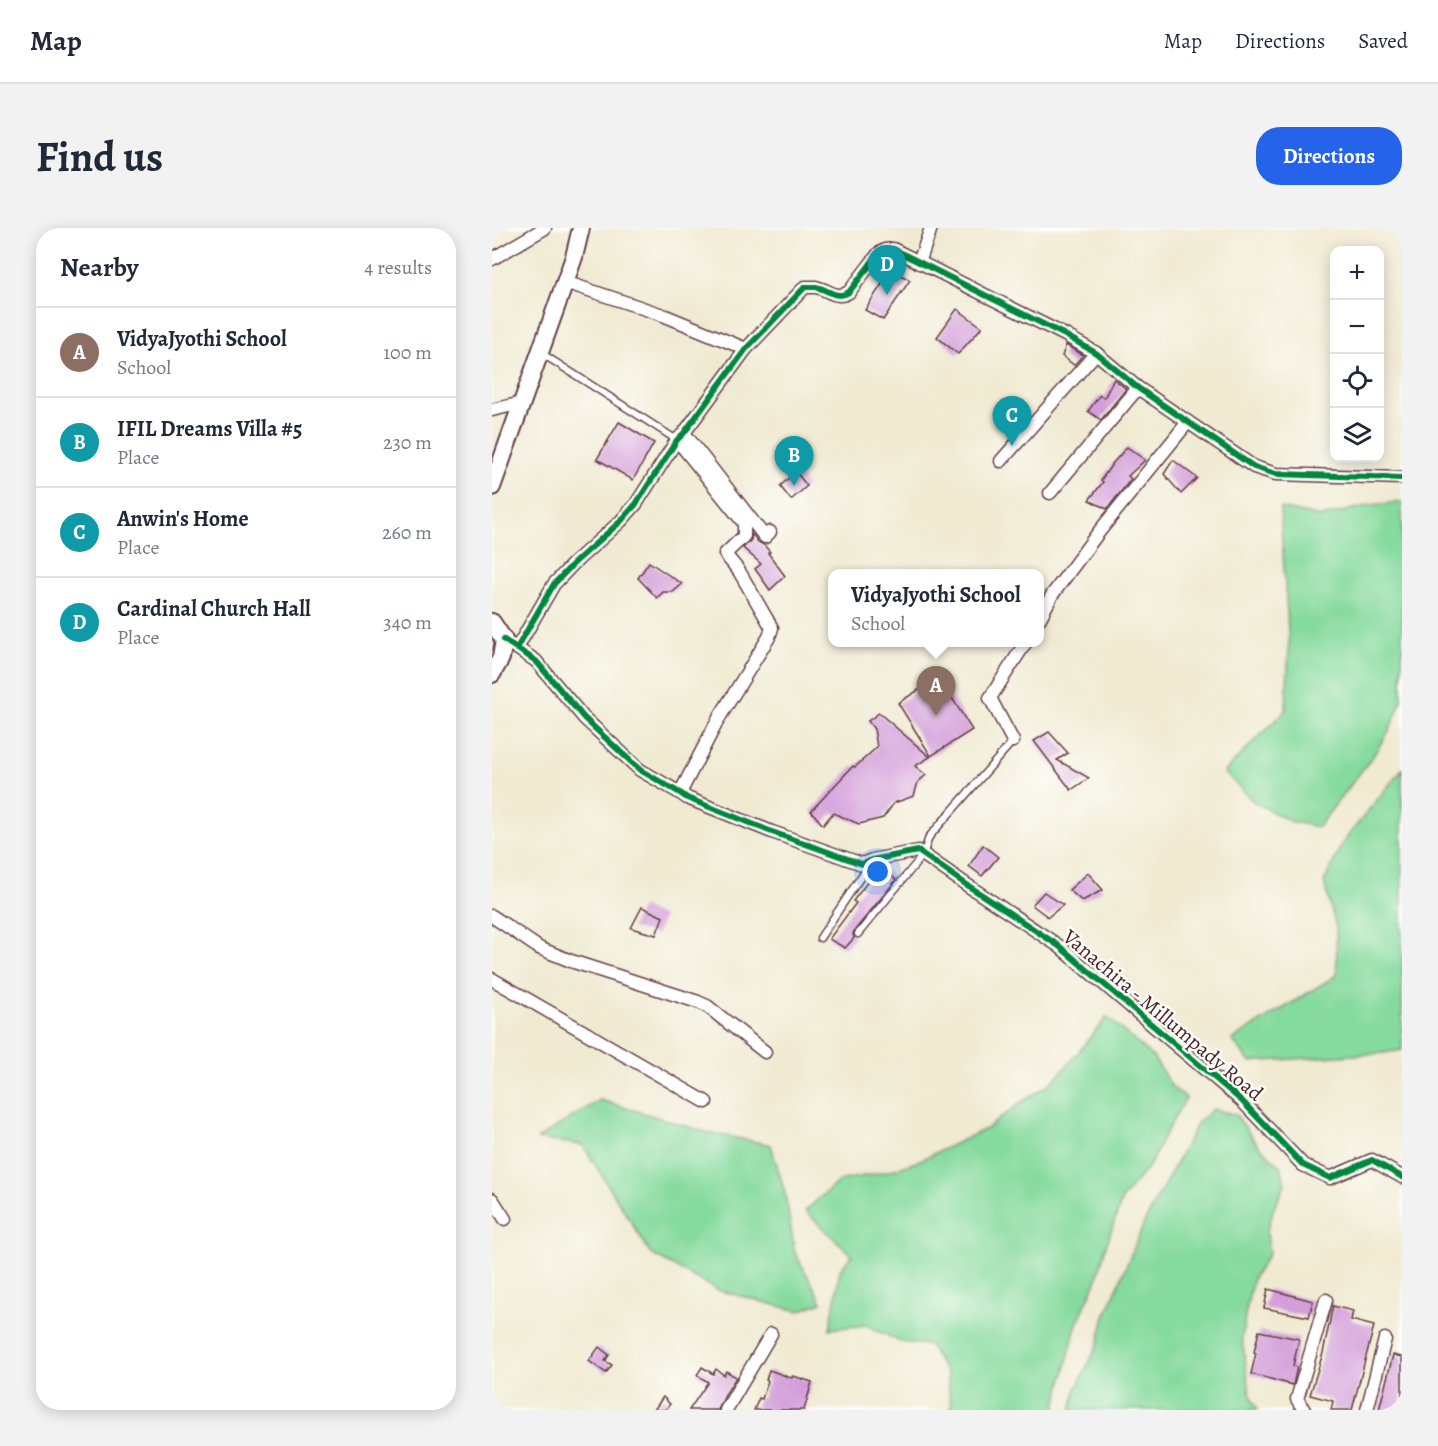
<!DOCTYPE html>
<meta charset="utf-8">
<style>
:root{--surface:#fff;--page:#f2f2f3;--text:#1f2937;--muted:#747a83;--line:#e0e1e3;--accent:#2563eb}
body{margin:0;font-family:Alegreya,serif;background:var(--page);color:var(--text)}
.controls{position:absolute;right:18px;top:18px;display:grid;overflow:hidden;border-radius:12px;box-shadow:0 3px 15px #0003}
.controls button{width:54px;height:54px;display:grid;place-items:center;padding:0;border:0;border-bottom:2px solid var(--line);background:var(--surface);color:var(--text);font:30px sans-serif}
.you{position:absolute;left:386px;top:644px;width:21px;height:21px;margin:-15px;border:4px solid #fff;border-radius:50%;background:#1a73e8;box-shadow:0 0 0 9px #1a73e833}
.badge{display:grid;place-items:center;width:39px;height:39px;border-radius:50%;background:var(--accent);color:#fff;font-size:20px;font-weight:700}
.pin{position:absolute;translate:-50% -50px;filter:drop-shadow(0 2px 3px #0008)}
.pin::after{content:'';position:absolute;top:32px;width:21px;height:18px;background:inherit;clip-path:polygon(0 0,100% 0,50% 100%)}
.popup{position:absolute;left:336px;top:341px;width:216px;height:78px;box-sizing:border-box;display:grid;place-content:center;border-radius:12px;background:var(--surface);filter:drop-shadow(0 2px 4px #0005);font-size:20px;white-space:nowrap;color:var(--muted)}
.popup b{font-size:22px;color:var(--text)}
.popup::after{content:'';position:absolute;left:50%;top:100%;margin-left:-12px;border:12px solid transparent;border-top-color:var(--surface)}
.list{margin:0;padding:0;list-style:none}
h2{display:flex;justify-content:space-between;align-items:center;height:78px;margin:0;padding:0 24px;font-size:26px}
h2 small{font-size:20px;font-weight:400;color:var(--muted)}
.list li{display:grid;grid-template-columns:39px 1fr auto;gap:18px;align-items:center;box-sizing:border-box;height:90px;padding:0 24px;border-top:2px solid var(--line)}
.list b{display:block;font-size:22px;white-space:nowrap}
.list p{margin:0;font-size:20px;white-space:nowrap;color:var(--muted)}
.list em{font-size:20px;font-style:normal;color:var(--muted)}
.icon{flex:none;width:33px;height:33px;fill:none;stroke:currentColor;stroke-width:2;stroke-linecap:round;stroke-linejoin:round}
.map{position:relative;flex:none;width:910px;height:1182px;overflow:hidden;border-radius:24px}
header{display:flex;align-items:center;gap:36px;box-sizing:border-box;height:84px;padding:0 30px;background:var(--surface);border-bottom:2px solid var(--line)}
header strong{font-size:28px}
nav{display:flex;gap:33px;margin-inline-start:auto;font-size:21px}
.intro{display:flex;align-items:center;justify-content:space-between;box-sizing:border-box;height:144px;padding:0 36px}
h1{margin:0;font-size:42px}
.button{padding:15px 27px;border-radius:24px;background:var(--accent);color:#fff;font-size:21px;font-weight:700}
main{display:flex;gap:36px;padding:0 36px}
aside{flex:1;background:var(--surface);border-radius:24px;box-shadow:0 3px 15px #0003}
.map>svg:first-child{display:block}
.green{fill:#85da9d;stroke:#687c64;stroke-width:1.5}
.building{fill:#d39eda}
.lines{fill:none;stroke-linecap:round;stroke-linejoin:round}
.lane-casing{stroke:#633d44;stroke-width:9}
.street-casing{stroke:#633d44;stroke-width:15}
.secondary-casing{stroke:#633d44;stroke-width:20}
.lane{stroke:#fff;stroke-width:6}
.street{stroke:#fff;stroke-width:12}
.secondary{stroke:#fff;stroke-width:16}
.cycleway-casing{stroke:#fdfcf7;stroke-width:10}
.cycleway{stroke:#00873e;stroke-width:6}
.labels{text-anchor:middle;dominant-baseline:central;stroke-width:5;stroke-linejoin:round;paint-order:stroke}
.street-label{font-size:21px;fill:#4a1f2b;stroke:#fdfcf7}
</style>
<header>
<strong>Map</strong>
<nav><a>Map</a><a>Directions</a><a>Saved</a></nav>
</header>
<div class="intro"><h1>Find us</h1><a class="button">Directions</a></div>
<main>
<aside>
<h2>Nearby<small>4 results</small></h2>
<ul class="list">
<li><span class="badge" style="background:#8d6e63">A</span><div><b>VidyaJyothi School</b><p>School</p></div><em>100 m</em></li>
<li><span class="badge" style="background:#0f9aa8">B</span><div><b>IFIL Dreams Villa #5</b><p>Place</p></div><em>230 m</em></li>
<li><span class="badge" style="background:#0f9aa8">C</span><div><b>Anwin's Home</b><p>Place</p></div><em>260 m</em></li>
<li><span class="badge" style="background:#0f9aa8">D</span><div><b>Cardinal Church Hall</b><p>Place</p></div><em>340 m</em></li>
</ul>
</aside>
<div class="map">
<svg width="910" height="1182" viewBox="0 0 910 1182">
<rect width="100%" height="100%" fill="#fdfcf7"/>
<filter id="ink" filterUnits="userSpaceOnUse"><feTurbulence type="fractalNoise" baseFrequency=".0167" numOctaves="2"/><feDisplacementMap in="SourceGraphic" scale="12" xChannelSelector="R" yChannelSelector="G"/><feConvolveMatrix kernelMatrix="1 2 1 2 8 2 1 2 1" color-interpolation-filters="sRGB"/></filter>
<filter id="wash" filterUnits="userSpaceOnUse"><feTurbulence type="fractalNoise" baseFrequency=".008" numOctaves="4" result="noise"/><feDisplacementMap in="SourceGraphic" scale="24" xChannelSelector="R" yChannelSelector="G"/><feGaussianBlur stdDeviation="1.35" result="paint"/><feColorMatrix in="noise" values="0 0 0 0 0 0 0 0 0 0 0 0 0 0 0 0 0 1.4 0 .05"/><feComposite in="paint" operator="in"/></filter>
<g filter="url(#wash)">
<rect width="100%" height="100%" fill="#f0ead2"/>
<g class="green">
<polygon points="910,274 910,472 898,501 881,528 826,599 800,594 762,574 732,544 794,482 797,416 788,280 830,289 878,277"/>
<polygon points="910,541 910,822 891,825 758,834 740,812 845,747 844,699 832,654 851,614"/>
<polygon points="615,789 661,829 680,859 694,870 674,904 659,935 630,971 614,1018 605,1051 584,1098 563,1182 458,1182 459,1179 455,1146 437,1117 409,1114 374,1097 338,1101 348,1042 360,1027 313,983 347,953 397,943 424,934 494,901 531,873 557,857 580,832"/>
<polygon points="108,872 214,904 279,917 293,965 303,1025 330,1074 307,1083 225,1062 159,1026 91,917 45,911"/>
<polygon points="721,881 744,887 766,917 789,939 793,956 782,980 775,1002 777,1026 761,1050 754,1082 750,1111 758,1165 765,1182 579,1182 584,1161 606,1116 613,1089 653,993 706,894"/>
</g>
<g id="blocks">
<g class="building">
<polygon points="399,42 418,52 391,92 373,82"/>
<polygon points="465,81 490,99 466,126 445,109"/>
<polygon points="574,117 591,127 582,137 570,128"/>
<polygon points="622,151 634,161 609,192 596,183 608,167 612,170"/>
<polygon points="127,194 162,215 141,252 105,231"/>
<polygon points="635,219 653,232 636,248 639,251 615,281 597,272 611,254 609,252 620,236"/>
<polygon points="681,232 705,250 689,266 672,246"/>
<polygon points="304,244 315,258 299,272 288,258"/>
<polygon points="260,306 266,314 272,317 278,324 276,325 293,348 278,362 263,341 269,336 251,320 259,312"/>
<polygon points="157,334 190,356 181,364 171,364 165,370 146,350"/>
<polygon points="447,449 480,502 439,528 406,475"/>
<polygon points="387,485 438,529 423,538 434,547 426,554 422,568 402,575 391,590 367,596 341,585 331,597 319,583 361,538 363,539 385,519 382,501 376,493"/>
<polygon points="557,504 576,525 565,532 597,550 579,562 542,513"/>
<polygon points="491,617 506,629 490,648 477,638"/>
<polygon points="390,638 404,652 362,703 361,706 362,710 353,720 337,711 364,675 361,673 387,639"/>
<polygon points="596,645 611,662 590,673 577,662"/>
<polygon points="552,664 571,677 556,689 540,677"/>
<polygon points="150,679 171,689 164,707 139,700"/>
<polygon points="776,1061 821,1073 817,1089 772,1080"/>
<polygon points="841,1078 861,1083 859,1092 882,1098 860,1182 839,1182 841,1173 818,1167 831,1125"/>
<polygon points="767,1103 807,1111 801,1138 805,1139 801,1157 759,1146 764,1125 762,1124"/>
<polygon points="107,1119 117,1127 113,1133 120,1137 114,1145 97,1133"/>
<polygon points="901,1127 910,1129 910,1170 907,1182 887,1182"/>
<polygon points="210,1139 221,1146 224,1141 232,1147 234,1143 244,1149 234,1165 226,1182 197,1182 216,1154 205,1147"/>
<polygon points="277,1142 300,1150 301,1148 320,1154 312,1182 262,1182 267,1170 270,1171 276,1153 274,1152"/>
<polygon points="171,1169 178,1176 173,1182 162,1182"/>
</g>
</g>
</g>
<g filter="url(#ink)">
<use href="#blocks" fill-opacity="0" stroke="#633d44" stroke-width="1.5"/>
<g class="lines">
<defs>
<g id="lane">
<polyline points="49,125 185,212"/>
<polyline points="366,706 431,627 437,609 521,513"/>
<polyline points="328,710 378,635"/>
</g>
<g id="street">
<polyline points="0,31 53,0"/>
<polyline points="427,35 439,0"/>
<polyline points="73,54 171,87 254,121"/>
<polyline points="0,182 30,175"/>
<polyline points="192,205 273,309 278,304"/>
<polyline points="185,212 252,295 252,308 233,326 247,343 280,400 277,409 227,490 188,565"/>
<polyline points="509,233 604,125"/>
<polyline points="558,265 646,160"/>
<polyline points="548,390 560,367 606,305 696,194"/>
<polyline points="20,417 44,433 92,490 148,542 188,565 195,570 280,604 370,636 380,632 426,623 475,657 567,718 750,873 811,937 838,950 880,932 910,949"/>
<path d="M25,420L62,356L82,335L129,293L144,276L185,212L192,205L254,121L313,59C315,59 322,59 324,59C337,62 345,72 357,64L387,25L393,22L401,21L573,107L604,125L646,160L762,239L784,246L910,250"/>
<polyline points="521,513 498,470 534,414"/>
<polyline points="0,688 47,720 79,733 206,774 215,778 273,824"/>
<polyline points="0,751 214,874"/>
<polyline points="0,971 13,991"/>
<polyline points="234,1182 279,1106"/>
<polyline points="812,1182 805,1171 834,1072"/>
<polyline points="875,1182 893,1111"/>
</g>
<g id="secondary">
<polyline points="0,259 82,29 89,0"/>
<polyline points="0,394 12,412 9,430 0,446"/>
</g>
</defs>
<use href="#lane" class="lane-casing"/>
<use href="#street" class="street-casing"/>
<use href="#secondary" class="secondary-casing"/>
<use href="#lane" class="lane"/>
<use href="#street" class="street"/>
<use href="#secondary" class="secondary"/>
<defs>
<g id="cycleway">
<polyline points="12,412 44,433 92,490 148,542 188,565 195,570 280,604 370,636 380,632 426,623 475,657 567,718 750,873 811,937 838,950 880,932 910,949"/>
<path d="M25,420L62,356L82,335L129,293L144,276L185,212L192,205L254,121L313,59C315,59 322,59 324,59C337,62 345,72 357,64L387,25L393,22L401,21L573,107L604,125L646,160L762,239L784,246L910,250"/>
</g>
</defs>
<use href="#cycleway" class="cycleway-casing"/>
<use href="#cycleway" class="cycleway"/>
</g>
</g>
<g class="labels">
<g class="street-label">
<text transform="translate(671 787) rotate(40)">Vanachira - Millumpady Road</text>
</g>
</g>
</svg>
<div class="controls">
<button>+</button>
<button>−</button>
<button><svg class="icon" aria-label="locate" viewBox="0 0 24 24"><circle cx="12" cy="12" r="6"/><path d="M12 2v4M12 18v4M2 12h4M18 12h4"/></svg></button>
<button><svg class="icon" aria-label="layers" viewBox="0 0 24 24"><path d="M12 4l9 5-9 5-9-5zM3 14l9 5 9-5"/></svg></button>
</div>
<div class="you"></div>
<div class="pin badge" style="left:444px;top:488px;background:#8d6e63">A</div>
<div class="popup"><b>VidyaJyothi School</b>School</div>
<div class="pin badge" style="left:302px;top:258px;background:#0f9aa8">B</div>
<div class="pin badge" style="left:520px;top:218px;background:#0f9aa8">C</div>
<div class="pin badge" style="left:395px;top:67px;background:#0f9aa8">D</div>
</div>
</main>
